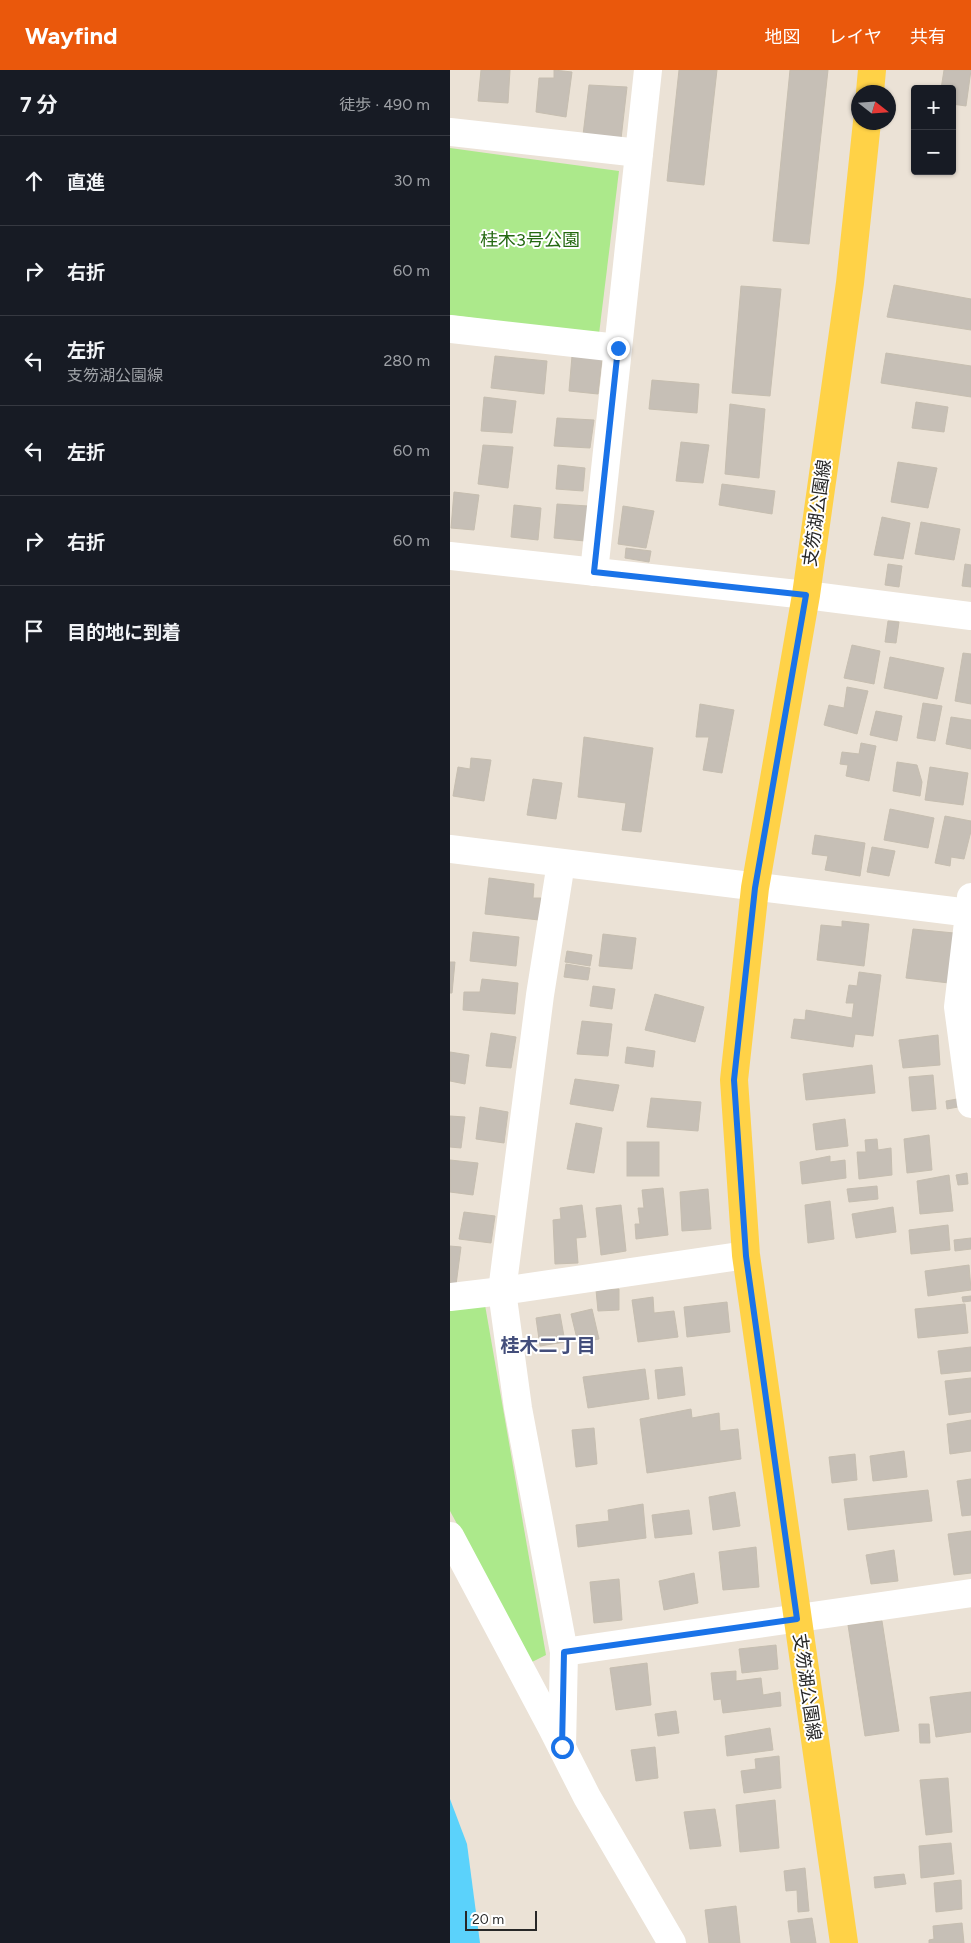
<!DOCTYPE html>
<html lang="ja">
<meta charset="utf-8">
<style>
:root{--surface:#171b24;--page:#20242c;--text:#f1f3f6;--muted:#9ea1a6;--line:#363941;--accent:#ea580c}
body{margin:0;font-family:Figtree,"Noto Sans JP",sans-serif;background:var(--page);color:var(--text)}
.controls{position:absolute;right:15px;top:15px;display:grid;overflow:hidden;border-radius:5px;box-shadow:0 1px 4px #0004}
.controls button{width:45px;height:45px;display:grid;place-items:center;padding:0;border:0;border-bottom:1px solid var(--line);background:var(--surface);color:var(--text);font:25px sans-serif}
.compass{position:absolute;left:401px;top:15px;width:45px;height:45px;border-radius:50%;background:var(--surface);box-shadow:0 1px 4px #0004;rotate:107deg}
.scale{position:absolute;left:15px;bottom:12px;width:72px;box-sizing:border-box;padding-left:5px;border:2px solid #272727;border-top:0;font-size:14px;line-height:18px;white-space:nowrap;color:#272727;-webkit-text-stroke:4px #fff;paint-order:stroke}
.stop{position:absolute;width:15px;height:15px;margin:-11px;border:4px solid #1a73e8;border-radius:50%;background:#fff}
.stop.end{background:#1a73e8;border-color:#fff;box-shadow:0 1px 5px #0008}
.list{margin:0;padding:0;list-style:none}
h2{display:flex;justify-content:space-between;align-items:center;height:65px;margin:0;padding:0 20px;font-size:21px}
h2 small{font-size:16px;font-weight:400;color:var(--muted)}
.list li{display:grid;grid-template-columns:32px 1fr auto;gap:15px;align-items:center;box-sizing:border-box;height:90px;padding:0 20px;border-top:1px solid var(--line)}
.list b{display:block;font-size:19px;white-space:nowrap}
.list p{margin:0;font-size:16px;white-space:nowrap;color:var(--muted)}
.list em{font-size:16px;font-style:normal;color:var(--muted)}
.icon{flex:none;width:28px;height:28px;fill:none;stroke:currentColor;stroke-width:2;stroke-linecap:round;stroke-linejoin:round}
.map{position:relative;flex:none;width:521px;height:1873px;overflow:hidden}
header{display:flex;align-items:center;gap:30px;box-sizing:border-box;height:70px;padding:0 25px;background:var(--accent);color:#fff}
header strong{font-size:24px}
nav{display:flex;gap:28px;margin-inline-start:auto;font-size:18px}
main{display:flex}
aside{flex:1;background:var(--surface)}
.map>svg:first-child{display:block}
.green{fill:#ace98b}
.water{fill:#5bd2fb}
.building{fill:#c6bfb6;stroke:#c6beb0}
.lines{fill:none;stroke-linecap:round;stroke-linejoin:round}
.minor{stroke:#fff;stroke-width:28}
.primary{stroke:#ffd247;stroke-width:28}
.route{stroke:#1a73e8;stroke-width:6}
.labels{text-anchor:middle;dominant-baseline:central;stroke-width:4;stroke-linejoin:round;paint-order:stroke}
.park-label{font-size:18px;fill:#246911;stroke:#fff}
.street-label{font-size:18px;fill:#272727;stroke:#fff}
.neighbourhood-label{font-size:19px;font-weight:bold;fill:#434e7b;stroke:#fff}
</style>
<header>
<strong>Wayfind</strong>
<nav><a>地図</a><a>レイヤ</a><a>共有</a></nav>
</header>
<main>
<aside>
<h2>7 分<small>徒歩 · 490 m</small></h2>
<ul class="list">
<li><svg class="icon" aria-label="ahead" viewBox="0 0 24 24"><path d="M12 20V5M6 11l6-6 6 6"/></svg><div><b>直進</b></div><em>30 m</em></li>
<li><svg class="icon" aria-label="right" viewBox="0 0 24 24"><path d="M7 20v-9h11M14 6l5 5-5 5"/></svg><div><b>右折</b></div><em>60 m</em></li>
<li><svg class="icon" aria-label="left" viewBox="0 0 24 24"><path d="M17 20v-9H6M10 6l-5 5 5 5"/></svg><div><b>左折</b><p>支笏湖公園線</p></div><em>280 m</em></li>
<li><svg class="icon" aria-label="left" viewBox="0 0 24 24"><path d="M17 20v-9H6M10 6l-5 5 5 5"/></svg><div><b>左折</b></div><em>60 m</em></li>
<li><svg class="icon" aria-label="right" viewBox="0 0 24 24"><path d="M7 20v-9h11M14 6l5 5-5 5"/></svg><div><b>右折</b></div><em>60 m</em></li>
<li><svg class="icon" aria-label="arrive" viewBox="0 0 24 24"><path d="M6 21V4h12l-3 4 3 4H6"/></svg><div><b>目的地に到着</b></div></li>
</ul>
</aside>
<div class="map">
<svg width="521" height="1873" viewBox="0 0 521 1873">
<rect width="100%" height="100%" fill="#ebe2d6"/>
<g class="green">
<polygon points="0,78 169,101 149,264 0,245"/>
<polygon points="35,1235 96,1585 82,1592 0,1441 0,1239"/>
</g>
<polygon class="water" points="0,1729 17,1774 30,1873 0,1873"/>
<g class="building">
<polygon points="31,0 60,0 58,33 28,31"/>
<polygon points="104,0 122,2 116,47 86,42 89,8 104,8"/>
<polygon points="229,0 267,0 254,115 217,111"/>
<polygon points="340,0 378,0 359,174 323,171"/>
<polygon points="494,0 521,0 516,36 502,34 502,19 491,19"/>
<polygon points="139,15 177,17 171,69 133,65"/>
<polygon points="444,215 521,229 521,260 437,247"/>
<polygon points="291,216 331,219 320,326 282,323"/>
<polygon points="436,283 521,296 521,327 431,313"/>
<polygon points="45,286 97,291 94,324 41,318"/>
<polygon points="122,286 152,289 148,324 119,321"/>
<polygon points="202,310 249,314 247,343 199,339"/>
<polygon points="34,327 66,331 62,363 31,361"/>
<polygon points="466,332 498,337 494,362 462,358"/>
<polygon points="280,334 315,339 309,408 275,404"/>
<polygon points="107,348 144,350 140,378 104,376"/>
<polygon points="231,372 259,375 253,413 226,411"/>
<polygon points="33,375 63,377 58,418 28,414"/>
<polygon points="448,392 487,398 478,438 441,432"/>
<polygon points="108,395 135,398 133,421 106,419"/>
<polygon points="272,414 325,421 322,444 269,435"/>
<polygon points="4,422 29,425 24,460 1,458"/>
<polygon points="107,434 138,436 135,471 104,468"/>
<polygon points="64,435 91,438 88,470 61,467"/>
<polygon points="173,436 204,441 196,478 168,474"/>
<polygon points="432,447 460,453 453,489 424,485"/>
<polygon points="471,452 510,459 504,490 465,484"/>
<polygon points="176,478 201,481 199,492 175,488"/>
<polygon points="438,494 452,496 449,517 435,515"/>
<polygon points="515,494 521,495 521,517 512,516"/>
<polygon points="438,551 449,552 446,573 435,572"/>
<polygon points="402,575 430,581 424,614 394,608"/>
<polygon points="513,583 521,584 521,634 505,631"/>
<polygon points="440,587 494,598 487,629 434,618"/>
<polygon points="397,617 418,621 407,664 374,655 379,635 394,638"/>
<polygon points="473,633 492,636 485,671 467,668"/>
<polygon points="250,634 284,640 272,703 253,700 259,667 246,667"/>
<polygon points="426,641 452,646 447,671 420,665"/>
<polygon points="501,647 521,650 521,679 496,674"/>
<polygon points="134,667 203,678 191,762 172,760 176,733 128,727"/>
<polygon points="411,673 426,676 419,711 396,706 398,695 390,694 392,682 409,684"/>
<polygon points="21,688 41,690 34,731 3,726 8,697 20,699"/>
<polygon points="447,692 467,695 472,712 470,726 443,721"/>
<polygon points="480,697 518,703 513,735 475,730"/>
<polygon points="83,709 112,713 106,749 77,745"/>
<polygon points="440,739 484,748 478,778 434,770"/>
<polygon points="495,746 521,751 521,761 514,789 501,787 500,796 485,793"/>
<polygon points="365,765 415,773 410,806 375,800 378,786 362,784"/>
<polygon points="422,777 445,781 439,806 417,802"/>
<polygon points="39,808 84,814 83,828 91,828 89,850 35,844"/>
<polygon points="392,851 419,854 414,896 367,890 371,855 392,857"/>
<polygon points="463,859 504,863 499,913 456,908"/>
<polygon points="23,862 69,867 66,896 20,891"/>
<polygon points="153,864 186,868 182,899 149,896"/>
<polygon points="117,881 142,885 140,896 115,892"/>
<polygon points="0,892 5,892 2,923 0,923"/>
<polygon points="116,894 140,898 138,910 114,907"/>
<polygon points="409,902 431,905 423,966 405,964 403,977 341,968 344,949 355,950 356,940 402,948 404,933 396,933 399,915 407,916"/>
<polygon points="32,909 68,913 65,944 13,940 14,922 30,922"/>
<polygon points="143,916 165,919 162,939 140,936"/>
<polygon points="205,924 254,937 245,972 195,960"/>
<polygon points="132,951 162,954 158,986 127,984"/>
<polygon points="41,963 66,967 61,998 36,996"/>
<polygon points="488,965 490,995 453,998 449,970"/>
<polygon points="177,977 205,981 203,997 175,993"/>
<polygon points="0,982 19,985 15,1014 0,1011"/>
<polygon points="422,995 425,1023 356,1030 353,1004"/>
<polygon points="483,1005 486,1039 462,1041 459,1007"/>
<polygon points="125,1009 169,1015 163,1041 120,1034"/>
<polygon points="201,1028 251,1032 248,1061 197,1057"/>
<polygon points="507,1029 508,1037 497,1039 496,1031"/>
<polygon points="30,1037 58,1042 54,1073 26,1069"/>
<polygon points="0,1046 15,1047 11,1078 0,1077"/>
<polygon points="395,1049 398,1076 366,1080 363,1054"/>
<polygon points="126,1053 152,1058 144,1103 117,1099"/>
<polygon points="479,1065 482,1100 457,1103 454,1069"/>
<polygon points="427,1069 428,1080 441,1078 442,1105 409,1109 407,1082 416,1082 415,1070"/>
<rect x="177" y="1072" width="32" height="34"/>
<polygon points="380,1086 380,1092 395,1090 396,1108 352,1114 350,1092"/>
<polygon points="0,1090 28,1093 23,1125 0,1122"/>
<polygon points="517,1103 518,1114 508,1115 506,1105"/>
<polygon points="499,1105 503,1141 470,1144 467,1111"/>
<polygon points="427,1116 428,1129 399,1132 397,1119"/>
<polygon points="213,1118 218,1165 186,1169 185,1154 190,1154 188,1138 194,1138 192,1120"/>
<polygon points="258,1119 261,1159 232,1161 230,1122"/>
<polygon points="380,1131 384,1169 358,1173 355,1135"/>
<polygon points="132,1135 136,1167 126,1168 128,1193 105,1194 103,1150 111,1149 110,1138"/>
<polygon points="171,1135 176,1181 151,1185 146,1138"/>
<polygon points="443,1137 446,1162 406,1168 402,1144"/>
<polygon points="14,1142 45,1146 41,1173 9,1169"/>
<polygon points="498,1155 500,1180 461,1184 459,1160"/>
<polygon points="521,1168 521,1179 505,1181 504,1170"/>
<polygon points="0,1176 11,1177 6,1215 0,1215"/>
<polygon points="519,1195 521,1220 478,1226 475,1201"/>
<polygon points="169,1219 169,1240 148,1241 146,1220"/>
<polygon points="521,1226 521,1231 513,1232 512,1227"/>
<polygon points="203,1227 204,1243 224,1241 228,1267 188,1272 182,1230"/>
<polygon points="277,1232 280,1262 237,1267 234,1237"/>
<polygon points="515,1234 518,1263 468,1268 465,1239"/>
<polygon points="142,1239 149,1269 128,1273 121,1244"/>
<polygon points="110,1244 115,1272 90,1276 86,1248"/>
<polygon points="521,1277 521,1301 491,1304 488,1281"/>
<polygon points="232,1297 235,1325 208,1329 205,1300"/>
<polygon points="195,1299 199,1329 138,1338 133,1307"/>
<polygon points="521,1308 521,1342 499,1345 495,1311"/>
<polygon points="241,1339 242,1348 269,1343 270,1361 288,1359 291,1389 197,1403 190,1349"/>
<polygon points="521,1350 521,1381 500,1384 497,1354"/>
<polygon points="144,1358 147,1394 126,1397 122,1360"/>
<polygon points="454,1381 457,1407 423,1411 420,1386"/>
<polygon points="405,1384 407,1410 382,1413 379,1387"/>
<polygon points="521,1409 521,1445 512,1446 507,1411"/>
<polygon points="478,1420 482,1451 398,1460 394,1429"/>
<polygon points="285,1422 290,1456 263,1460 259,1427"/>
<polygon points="193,1434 196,1468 128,1477 126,1455 159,1451 158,1440"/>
<polygon points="239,1440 242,1464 205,1468 202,1445"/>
<polygon points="521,1461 521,1503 504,1505 498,1464"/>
<polygon points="306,1477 309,1517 273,1520 269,1482"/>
<polygon points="444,1480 448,1511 421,1514 416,1485"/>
<polygon points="244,1503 248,1533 214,1540 209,1511"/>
<polygon points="169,1509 172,1550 144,1553 140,1512"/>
<polygon points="432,1551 449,1661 415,1666 398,1555"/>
<polygon points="326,1575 328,1599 292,1603 289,1579"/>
<polygon points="197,1593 201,1635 166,1640 160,1598"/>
<polygon points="286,1601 286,1611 311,1608 313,1625 330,1622 331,1636 273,1643 271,1629 264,1630 261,1603"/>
<polygon points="521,1622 521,1662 486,1667 480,1627"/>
<polygon points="226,1641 229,1663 208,1666 205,1644"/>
<polygon points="469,1654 479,1654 480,1673 470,1673"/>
<polygon points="320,1658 323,1680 277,1686 275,1666"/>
<polygon points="205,1677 208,1708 186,1711 181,1680"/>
<polygon points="329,1686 331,1718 294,1723 291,1701 306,1699 305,1689"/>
<polygon points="498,1708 502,1762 476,1765 470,1710"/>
<polygon points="325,1730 329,1778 290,1782 286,1735"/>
<polygon points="265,1739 271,1776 240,1779 234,1742"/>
<polygon points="501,1773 504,1804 471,1808 469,1776"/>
<polygon points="355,1798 359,1841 348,1842 347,1820 336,1821 334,1801"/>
<polygon points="454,1804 456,1814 425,1818 424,1807"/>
<polygon points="511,1810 512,1839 486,1842 484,1813"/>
<polygon points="286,1836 290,1873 259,1873 255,1840"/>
<polygon points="362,1848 366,1873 341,1873 338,1851"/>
<polygon points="512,1853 514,1873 479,1873 479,1870 484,1869 483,1856"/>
</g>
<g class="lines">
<g class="minor">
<polyline points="0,62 189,83"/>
<polyline points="0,259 168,278"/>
<polyline points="0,486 356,525 521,546"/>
<polyline points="144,502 198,0"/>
<polyline points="0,779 521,843"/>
<polyline points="111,793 90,925 52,1221 68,1338 114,1582 112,1677"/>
<polyline points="521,827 508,937 521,1034"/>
<polyline points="0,1227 52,1221 296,1185"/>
<polyline points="0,1466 102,1658 137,1727 222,1873"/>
<polyline points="114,1582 521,1523"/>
</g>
<g class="primary">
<polyline points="420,22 422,0"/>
<polyline points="394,1873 296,1185 284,1010 305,818 356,525 400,213 417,52"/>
</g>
</g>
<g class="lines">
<polyline class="route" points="112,1677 114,1582 347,1549 296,1186 284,1010 305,818 356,525 144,502 168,278"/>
</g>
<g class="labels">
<g class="park-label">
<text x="80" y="170">桂木3号公園</text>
</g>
<g class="street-label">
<text transform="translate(367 443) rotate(-82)">支笏湖公園線</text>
<text transform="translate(357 1617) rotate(82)">支笏湖公園線</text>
</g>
<g class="neighbourhood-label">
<text x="98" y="1275">桂木二丁目</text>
</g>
</g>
</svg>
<div class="controls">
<button>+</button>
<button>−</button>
</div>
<svg class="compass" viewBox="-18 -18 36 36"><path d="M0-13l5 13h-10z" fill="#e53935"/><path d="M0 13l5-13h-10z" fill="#9ea1a6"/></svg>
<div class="scale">20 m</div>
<div class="stop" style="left:112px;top:1677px"></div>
<div class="stop end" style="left:168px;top:278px"></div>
</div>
</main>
